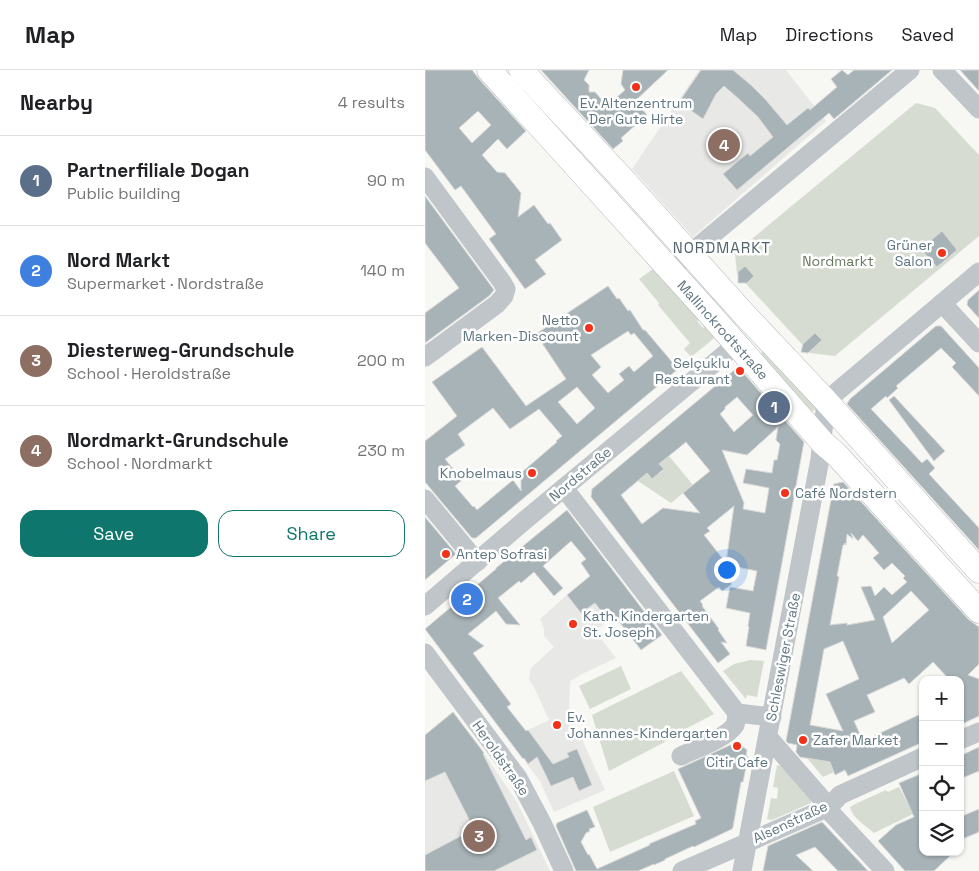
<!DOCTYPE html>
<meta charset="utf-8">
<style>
:root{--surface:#fff;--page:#f2f2f2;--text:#202124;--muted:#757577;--line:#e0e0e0;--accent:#0f766e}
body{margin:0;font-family:"Space Grotesk",sans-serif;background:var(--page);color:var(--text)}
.controls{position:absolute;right:15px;bottom:15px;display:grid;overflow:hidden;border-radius:10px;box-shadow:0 1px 4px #0004}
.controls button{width:45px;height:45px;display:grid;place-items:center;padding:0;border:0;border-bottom:1px solid var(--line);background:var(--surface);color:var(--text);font:25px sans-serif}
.you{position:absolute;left:301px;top:499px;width:18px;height:18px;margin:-12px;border:4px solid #fff;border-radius:50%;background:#1a73e8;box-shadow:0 0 0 8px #1a73e833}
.badge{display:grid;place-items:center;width:32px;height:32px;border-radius:50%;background:var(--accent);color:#fff;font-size:16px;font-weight:700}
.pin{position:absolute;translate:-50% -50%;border:2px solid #fff;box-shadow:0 1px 5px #0006}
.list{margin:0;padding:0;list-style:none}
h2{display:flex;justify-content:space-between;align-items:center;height:65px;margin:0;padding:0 20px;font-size:21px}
h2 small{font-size:16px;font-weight:400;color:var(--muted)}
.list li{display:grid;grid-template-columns:32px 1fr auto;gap:15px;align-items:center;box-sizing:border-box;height:90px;padding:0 20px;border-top:1px solid var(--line)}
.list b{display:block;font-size:19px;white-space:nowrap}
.list p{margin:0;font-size:16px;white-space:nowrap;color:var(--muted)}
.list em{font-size:16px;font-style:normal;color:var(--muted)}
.actions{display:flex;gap:10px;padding:15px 20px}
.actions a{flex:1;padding:11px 0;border:1px solid var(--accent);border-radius:15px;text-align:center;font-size:18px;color:var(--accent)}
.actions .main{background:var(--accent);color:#fff}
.icon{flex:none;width:28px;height:28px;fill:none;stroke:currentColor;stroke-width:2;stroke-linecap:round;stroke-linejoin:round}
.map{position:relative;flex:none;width:554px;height:801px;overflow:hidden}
header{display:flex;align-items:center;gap:30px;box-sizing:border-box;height:70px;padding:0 25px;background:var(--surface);border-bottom:1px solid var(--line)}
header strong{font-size:24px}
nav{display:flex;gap:28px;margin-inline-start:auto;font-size:18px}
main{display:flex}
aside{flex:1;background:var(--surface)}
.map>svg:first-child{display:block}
.built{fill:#e8e8e7}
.green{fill:#d7dcd2}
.building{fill:#a8b3b8;stroke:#d8d8d6;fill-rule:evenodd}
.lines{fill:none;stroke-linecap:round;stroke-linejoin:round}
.major-casing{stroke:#b2b9bc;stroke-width:25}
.minor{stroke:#bfc5c8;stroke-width:19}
.major{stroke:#fff;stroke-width:24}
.poi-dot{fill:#f23218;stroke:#fff;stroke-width:2}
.labels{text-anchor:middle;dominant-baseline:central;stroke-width:5;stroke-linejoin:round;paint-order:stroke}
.poi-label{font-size:14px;fill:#5f7681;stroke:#fff;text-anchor:start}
.park-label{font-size:14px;fill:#66795f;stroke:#fff}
.street-label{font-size:14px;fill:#5f7681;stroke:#fff}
.neighbourhood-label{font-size:15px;letter-spacing:1px;fill:#52636b;stroke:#fff}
</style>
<header>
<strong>Map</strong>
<nav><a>Map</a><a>Directions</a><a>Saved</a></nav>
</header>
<main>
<aside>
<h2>Nearby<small>4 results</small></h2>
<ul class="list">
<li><span class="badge" style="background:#5c6f8a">1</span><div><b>Partnerfiliale Dogan</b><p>Public building</p></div><em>90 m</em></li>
<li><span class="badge" style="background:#3f7fe0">2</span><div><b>Nord Markt</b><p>Supermarket · Nordstraße</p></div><em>140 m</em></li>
<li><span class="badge" style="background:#8d6e63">3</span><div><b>Diesterweg-Grundschule</b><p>School · Heroldstraße</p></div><em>200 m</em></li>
<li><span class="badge" style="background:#8d6e63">4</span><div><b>Nordmarkt-Grundschule</b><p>School · Nordmarkt</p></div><em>230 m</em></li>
</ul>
<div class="actions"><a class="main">Save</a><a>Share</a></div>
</aside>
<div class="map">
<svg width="554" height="801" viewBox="0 0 554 801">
<rect width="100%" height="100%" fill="#f7f7f3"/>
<g class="built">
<polygon points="274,0 361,0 401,51 268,167 207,99"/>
<polygon points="197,512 210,530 170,561 191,588 155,605 145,611 144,641 180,720 129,742 115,711 102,694 111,688 103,660 124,650 108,615 104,610 106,598 129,577 119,566 119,559 115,549 142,525 157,543"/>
<polygon points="59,683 92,732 125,801 0,801 0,711"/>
</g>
<g class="green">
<polygon points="491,33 510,38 554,85 554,166 410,286 385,283 312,204 310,183"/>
<polygon points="228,199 274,250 272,251 278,258 280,256 289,266 288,269 266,287 259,279 265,273 233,235 234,233 214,209"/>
<polygon points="343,277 393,330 392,339 386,342 332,287"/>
<polygon points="244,386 268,415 246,433 210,409 222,402 223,405 227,409 239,400 234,394"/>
<polygon points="325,590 339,591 332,627 322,625 321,629 298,601 309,594"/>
<polygon points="196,596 206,619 165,639 154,616"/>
<polygon points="256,601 289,644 249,665 238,673 184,701 167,645"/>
<polygon points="382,688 405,692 409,702 398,707"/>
<polygon points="352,695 357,696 386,729 386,733 347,750 342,749 346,728 352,729 353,718 348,717"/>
<polygon points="249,701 269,746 185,782 168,737"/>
<path d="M474,717L488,744L449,763C441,756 427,748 425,737L430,734L461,720L463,722Z"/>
</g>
<g class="building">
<path d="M0,0H47L54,9L101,61L82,79L73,69L57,85L72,102L80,103L96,123L93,147L109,135L123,154L125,153L137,170L110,190L121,204L100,219L64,169L71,164L36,116L30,120L0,80ZM53,41L66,55L47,73L34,58Z"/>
<polygon points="116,0 164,0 159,10 164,15 164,22 170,22 182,36 200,20 196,14 198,0 243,0 210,31 222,45 196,68 198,71 188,79"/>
<polygon points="276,0 308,0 327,16 340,29 362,55 383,38 385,40 412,17 406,9 417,0 423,5 429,0 467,0 409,49 404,43 312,120 298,104 323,83 325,86 348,67 333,47 315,30 299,16 291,24 278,49 254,32"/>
<polygon points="535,0 554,0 554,21 544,10"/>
<polygon points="0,126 69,220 64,226 0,273 0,243 34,218 0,173"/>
<polygon points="517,161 532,180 512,197 496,179"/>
<polygon points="320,196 329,206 322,213 313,213 313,202"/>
<path d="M183,216L192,229L194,228L203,241L205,240L218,260H220L253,299L51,468H47L0,412V371L32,346L7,312L57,277L101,336L141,309L111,264ZM203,261L206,265L209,263L228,286L209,302L204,296L194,304L199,310L183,323L167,305L176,297L166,285ZM152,317L170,338L152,354L133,332ZM68,338L85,359L114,339L137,366L131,371L132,372L96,403V421L88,410L52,440L49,436L48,437L30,416L37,410L20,389L40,375L33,364Z"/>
<polygon points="554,220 554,248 542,235 543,230"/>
<polygon points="511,256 516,256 554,298 554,326 527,297 531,293 516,278 471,316 473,318 462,328 461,326 446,339 497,393 502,389 510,398 504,404 554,458 554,480 422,334 425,329"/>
<polygon points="390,263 397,270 383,283 376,282 378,274"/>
<path d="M313,297L379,372L341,580L321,576L324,557L323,556L325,543L301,538L305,517L328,521L332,501L302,495L308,503L306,515L297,521L294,517L275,531L278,535L277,536L294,559L293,560L302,573L296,572L305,584L293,593L166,427L167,419ZM312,327L328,345L309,362L295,344L300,339V337ZM353,357L351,370L355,374L352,390H349L347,403L321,399L318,413L344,418L340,443L318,439L319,433L297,380L322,385ZM261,372L285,401L258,423L275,443L238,438L217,454L196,425L222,403L227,409L239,399L234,394ZM309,436L306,457L301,493L279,465L285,461L282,458Z"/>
<polygon points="469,326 520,381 509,391 464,330"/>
<path d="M418,412L544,550L554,557V594L543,605L554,609V646L535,655V610H525L508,592L484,614L479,608L442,625L450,642L429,651L438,671L498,643V672L423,706L420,700L410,705L405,692L375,687L371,682L372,675L363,673L361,671L409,414ZM426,463L433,471L438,465L454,483L448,488L459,500L467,493L480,506L478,508L482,512L467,525L459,517L450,526L446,516L436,517L450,550L422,555V553L405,555L414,507L412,506L418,475H419L420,473L421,475L422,464L428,469ZM486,521L504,540L467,573L458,547ZM418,571L434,609L401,624L418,661L385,655L399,579Z"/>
<polygon points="142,440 237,565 216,580 186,541 180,546 170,533 156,543 142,525 165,506 156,493 161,489 146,471 118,496 138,518 129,526 109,502 96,513 94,511 73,528 95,555 81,554 71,541 43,564 59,576 48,583 86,634 82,637 101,661 103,660 128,694 144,687 142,683 152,679 167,715 154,721 148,707 126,716 112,687 103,694 99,688 98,689 0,559 71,499 71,498"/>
<polygon points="0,447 31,484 0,510"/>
<polygon points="28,642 59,683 58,684 101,770 106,767 112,780 69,801 0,801 0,785 49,759 20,702 0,711 0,665"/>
<polygon points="312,672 322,680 321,686 323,687 318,712 316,712 308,757 307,759 269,777 268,776 240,789 240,790 229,795 229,794 213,801 151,801 131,756 132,753 162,740 170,757 164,759 165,761 161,763 156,772 163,785 164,784 172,799 225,775 224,774 271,754 270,751 276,748 253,699"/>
<polygon points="554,677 554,701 535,709 535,686"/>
<polygon points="498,703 498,782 529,782 509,801 480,801 453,771 471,755 489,747 474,713"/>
<polygon points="554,739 554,762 535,770 535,747"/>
<polygon points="397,752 443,801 413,801 390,777 371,785 388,801 338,801 343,776"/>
</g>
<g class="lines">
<defs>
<g id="major">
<polyline points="64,0 283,242 398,373 411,384 554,541"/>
<polyline points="96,0 195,106 319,244 401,331 554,501"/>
</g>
</defs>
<use href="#major" class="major-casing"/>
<g class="minor">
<polyline points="517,0 554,39"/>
<polyline points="0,107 77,212 81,219 79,226 72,234 0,287"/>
<polyline points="245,200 485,0"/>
<polyline points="517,233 554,273"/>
<polyline points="139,418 312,643 347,647"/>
<polyline points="0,429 52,492"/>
<polyline points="0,536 99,451 312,274"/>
<polyline points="0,583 93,708 117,753 139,801"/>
<polyline points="343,667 404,737 406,743 460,801"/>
<polyline points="535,670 554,662"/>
<path d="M256,686C270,679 302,668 310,655C311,652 312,646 312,643"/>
<polyline points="257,801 404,737 415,725 498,687"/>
<polyline points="317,801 395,389 401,331 554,202"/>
</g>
<use href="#major" class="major"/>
</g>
<g class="poi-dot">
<circle cx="211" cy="17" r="5"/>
<circle cx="517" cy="183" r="5"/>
<circle cx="164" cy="258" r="5"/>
<circle cx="315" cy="301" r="5"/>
<circle cx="107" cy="403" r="5"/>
<circle cx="360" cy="423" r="5"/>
<circle cx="21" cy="484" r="5"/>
<circle cx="148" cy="554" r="5"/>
<circle cx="132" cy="655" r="5"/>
<circle cx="378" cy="670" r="5"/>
<circle cx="312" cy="676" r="5"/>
</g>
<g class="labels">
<g class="poi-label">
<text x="211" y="33" text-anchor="middle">Ev. Altenzentrum<tspan x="211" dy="16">Der Gute Hirte</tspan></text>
<text x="507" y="175" text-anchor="end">Grüner<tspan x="507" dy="16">Salon</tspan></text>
<text x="154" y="250" text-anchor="end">Netto<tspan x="154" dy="16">Marken-Discount</tspan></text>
<text x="305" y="293" text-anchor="end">Selçuklu<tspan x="305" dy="16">Restaurant</tspan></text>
<text x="97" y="403" text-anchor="end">Knobelmaus</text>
<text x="370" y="423">Café Nordstern</text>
<text x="31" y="484">Antep Sofrasi</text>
<text x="158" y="546">Kath. Kindergarten<tspan x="158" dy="16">St. Joseph</tspan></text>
<text x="142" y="647">Ev.<tspan x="142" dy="16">Johannes-Kindergarten</tspan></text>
<text x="388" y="670">Zafer Market</text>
<text x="312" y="692" text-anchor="middle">Citir Cafe</text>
</g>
<g class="park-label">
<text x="413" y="191">Nordmarkt</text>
</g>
<g class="street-label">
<text transform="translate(298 260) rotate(48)">Mallinckrodtstraße</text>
<text transform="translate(155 404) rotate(-40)">Nordstraße</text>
<text transform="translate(358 587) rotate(-79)">Schleswiger Straße</text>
<text transform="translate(76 688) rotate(55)">Heroldstraße</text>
<text transform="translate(365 752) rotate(-25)">Alsenstraße</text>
</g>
<g class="neighbourhood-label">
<text x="297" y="177">NORDMARKT</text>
</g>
</g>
</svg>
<div class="controls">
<button>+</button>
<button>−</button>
<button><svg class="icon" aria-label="locate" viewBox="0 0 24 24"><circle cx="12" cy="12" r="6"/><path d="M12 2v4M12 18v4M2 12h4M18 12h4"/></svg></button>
<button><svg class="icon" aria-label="layers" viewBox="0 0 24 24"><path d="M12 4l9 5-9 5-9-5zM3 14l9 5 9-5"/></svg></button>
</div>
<div class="you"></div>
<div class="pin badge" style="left:349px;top:337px;background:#5c6f8a">1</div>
<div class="pin badge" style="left:42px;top:529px;background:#3f7fe0">2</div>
<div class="pin badge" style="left:54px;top:766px;background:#8d6e63">3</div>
<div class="pin badge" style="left:299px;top:75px;background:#8d6e63">4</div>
</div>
</main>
